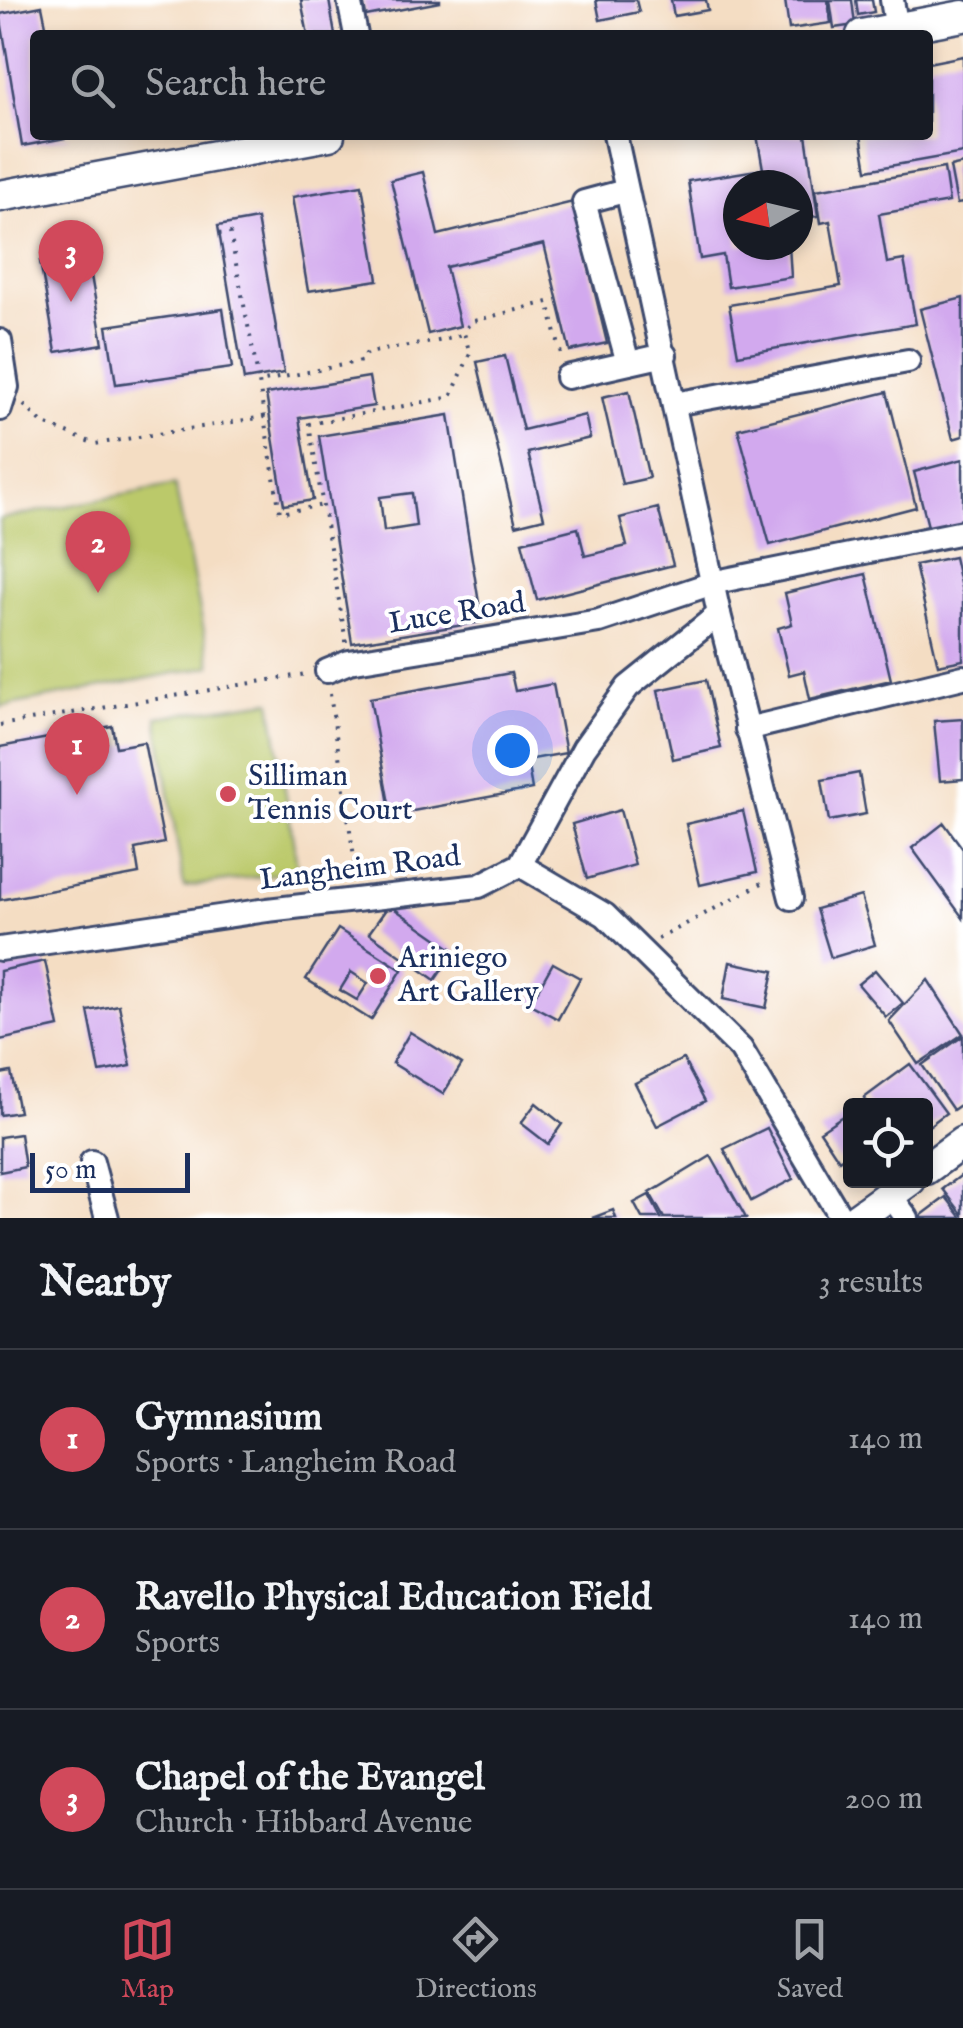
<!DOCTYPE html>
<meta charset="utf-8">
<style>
:root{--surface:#171b24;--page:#20242c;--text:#f1f3f6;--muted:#9ea1a6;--line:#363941;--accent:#d1495b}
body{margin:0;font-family:"IM FELL English",serif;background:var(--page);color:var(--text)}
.controls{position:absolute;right:30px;bottom:30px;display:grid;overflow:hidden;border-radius:10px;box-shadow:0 5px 15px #0003}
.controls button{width:90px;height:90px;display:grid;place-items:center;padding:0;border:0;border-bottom:2px solid var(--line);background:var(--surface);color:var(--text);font:50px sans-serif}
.compass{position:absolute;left:723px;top:170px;width:90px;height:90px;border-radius:50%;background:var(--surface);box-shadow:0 5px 15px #0003;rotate:262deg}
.scale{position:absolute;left:30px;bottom:25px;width:160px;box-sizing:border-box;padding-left:10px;border:5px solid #1b2f5e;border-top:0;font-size:28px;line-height:35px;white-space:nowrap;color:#1b2f5e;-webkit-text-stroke:8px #fff;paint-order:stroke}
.you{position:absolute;left:512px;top:750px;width:35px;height:35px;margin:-25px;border:8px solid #fff;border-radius:50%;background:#1a73e8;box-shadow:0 0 0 15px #1a73e833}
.badge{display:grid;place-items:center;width:65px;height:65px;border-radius:50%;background:var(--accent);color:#fff;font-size:32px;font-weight:700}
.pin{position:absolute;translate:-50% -82px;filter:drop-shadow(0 2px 5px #0008)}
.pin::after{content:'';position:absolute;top:52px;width:35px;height:30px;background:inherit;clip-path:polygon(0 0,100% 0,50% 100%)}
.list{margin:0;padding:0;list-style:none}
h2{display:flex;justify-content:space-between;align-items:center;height:130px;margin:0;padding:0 40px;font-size:42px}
h2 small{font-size:32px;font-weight:400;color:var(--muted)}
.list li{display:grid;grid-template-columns:65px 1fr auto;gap:30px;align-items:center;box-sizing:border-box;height:180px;padding:0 40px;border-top:2px solid var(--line)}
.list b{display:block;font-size:38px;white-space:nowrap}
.list p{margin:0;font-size:32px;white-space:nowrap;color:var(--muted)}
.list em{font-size:32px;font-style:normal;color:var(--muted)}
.icon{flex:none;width:55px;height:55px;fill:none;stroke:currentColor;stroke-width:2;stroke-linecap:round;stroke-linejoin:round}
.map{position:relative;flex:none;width:963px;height:1218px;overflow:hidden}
.search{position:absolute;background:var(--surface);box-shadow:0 5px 15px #0003;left:30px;right:30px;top:30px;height:110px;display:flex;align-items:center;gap:25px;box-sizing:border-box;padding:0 35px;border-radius:10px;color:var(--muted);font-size:38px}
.sheet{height:670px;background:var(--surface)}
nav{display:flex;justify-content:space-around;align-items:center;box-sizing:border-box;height:140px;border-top:2px solid var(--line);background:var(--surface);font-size:28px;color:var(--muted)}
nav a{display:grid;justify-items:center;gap:5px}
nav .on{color:var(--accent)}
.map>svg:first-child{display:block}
.green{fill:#bbc96b;stroke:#6b7c64;stroke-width:2.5}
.building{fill:#d2a9ee;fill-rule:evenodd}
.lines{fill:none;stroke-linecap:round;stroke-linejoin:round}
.minor-casing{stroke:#3c496d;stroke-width:28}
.major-casing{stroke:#3c496d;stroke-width:35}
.path{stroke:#3c496d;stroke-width:4;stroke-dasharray:2.5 8;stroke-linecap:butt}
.minor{stroke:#fff;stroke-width:22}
.major{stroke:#fff;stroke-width:30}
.poi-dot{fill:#d1495b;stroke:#fff;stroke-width:4}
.labels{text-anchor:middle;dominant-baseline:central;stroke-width:8;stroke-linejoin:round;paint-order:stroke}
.street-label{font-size:30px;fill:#1b2f5e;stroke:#fff}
.poi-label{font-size:30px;fill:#1b2f5e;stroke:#fff;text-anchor:start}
</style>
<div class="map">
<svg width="963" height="1218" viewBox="0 0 963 1218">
<rect width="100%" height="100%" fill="#fff"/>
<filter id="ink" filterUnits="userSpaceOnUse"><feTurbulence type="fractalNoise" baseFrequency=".01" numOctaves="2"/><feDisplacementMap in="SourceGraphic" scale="20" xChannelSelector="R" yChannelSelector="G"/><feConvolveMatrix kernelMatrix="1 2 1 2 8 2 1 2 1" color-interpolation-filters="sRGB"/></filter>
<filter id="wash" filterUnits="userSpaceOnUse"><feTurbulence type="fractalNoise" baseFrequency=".0048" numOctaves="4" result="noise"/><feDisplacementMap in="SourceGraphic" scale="40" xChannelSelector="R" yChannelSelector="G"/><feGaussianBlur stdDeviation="2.25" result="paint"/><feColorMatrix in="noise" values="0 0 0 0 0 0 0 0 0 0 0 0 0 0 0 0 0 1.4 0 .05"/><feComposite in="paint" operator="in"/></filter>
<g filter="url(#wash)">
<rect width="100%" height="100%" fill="#f4ddc3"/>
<g class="green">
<polygon points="175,485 211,666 0,707 0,519"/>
<polygon points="271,701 298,871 184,887 157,717"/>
</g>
<g id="blocks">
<g class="building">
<polygon points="301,0 329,0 335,35 308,35"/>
<polygon points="363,0 440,0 440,2 366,16"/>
<polygon points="596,0 636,0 639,12 600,20"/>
<polygon points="671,0 706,0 708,10 674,16"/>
<polygon points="785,0 828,0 831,23 789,29"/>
<polygon points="830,0 852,0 855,25 834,28"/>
<polygon points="856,0 872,0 874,12 858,15"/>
<polygon points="42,6 48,35 35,35 35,135 71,137 22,146 0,14"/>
<polygon points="963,56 963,153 867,170 861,135 928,135 928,63"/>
<polygon points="757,135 806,135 818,216 798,219 798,185 738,185 738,245 789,245 791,277 728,287 723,255 700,259 688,181 763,169"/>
<polygon points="963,164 963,203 957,204 950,167"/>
<polygon points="944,168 949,202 879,214 887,263 904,260 916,324 738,355 729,305 841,286 830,221 821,223 816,190"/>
<polygon points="423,172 438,235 573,202 607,343 570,351 544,244 446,267 460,326 428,334 391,180"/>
<polygon points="362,185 378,280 308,291 292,197"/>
<polygon points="257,219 284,373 244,380 218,226"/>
<polygon points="87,253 103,344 56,352 40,261"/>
<polygon points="963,298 963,436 953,439 920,309"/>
<polygon points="223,309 232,368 116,384 107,326"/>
<polygon points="505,356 523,430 585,415 590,438 528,453 544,518 516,525 477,362"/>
<polygon points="369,377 374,406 299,418 313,500 284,505 266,394"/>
<polygon points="629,391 649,478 622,484 602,397"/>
<polygon points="887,392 916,507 770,545 738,429"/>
<path d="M449,415L482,622L352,643L319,436ZM412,493L416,526L384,531L380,497Z"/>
<polygon points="963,459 963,530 931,538 914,472"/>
<polygon points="658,508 673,565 537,600 522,542 578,528 585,556 627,546 620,518"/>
<polygon points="954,557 963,596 963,660 938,665 915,565"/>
<polygon points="866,574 891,680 810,699 804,671 789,675 778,628 792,624 785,593"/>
<polygon points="511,673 515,691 553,684 566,753 527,760 532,789 391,815 370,698"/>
<polygon points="706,680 721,748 673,759 658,690"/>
<polygon points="963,719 963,779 940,781 934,721"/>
<polygon points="112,726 116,747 144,742 164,843 135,849 139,874 0,900 0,747"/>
<polygon points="859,773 866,814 829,821 822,780"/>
<polygon points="620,810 635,865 587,879 572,824"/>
<polygon points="743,811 757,872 700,885 686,824"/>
<polygon points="944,823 963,849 963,918 912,848"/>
<polygon points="861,896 875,945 831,958 816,909"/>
<polygon points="389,905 455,951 435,980 369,933"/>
<path d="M338,929L402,970L371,1020L306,979ZM351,972L368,983L357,1000L340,990Z"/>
<polygon points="45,961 59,1027 0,1040 0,971"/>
<polygon points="730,962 774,971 766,1008 723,999"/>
<polygon points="553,963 580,978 558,1019 530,1004"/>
<polygon points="875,970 903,1003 886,1017 858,984"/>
<polygon points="928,980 963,1034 918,1064 889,1021"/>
<polygon points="119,1005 131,1066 100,1072 88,1011"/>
<polygon points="410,1032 462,1064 443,1094 392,1063"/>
<polygon points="963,1036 963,1103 953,1110 922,1065"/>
<polygon points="683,1059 705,1101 657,1126 635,1083"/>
<polygon points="910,1064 946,1113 926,1128 926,1106 869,1106 864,1098"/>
<polygon points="11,1072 19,1112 0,1115 0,1074"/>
<polygon points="536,1103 562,1124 548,1144 521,1123"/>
<polygon points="850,1111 850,1152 839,1160 820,1131"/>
<polygon points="767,1128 793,1179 751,1201 724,1149"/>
<polygon points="20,1134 25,1167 0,1172 0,1137"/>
<polygon points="711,1156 746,1218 664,1218 650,1193"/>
<polygon points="963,1174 963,1215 943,1189"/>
<polygon points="649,1195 661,1218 642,1218 634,1203"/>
<polygon points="946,1197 962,1218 918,1218"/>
<polygon points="613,1210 616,1218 592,1218"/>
</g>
</g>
</g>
<g filter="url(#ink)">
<use href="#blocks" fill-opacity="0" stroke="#3c496d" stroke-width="2.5"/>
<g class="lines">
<defs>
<g id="minor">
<polyline points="349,0 356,35"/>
<polyline points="892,0 897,29"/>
<polyline points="615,135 719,614 791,898"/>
<polyline points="625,191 584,202 628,363"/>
<polyline points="0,341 7,387 0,409"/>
<polyline points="567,377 665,355"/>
<polyline points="674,404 908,361"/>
<polyline points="327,671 349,662 599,621 716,582 963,532"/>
<polyline points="747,729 963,677"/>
<polyline points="520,865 605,915 741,1049 841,1218"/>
<polyline points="0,949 267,910 479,886 520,865 584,748 628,687 719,614"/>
<polyline points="92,1162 107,1218"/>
<polyline points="890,1195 907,1218"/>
</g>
<g id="major">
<polyline points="862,35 963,16"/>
<polyline points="0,196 329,135"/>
<polyline points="926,1169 963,1142"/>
<polyline points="857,1218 910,1180"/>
</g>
</defs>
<use href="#minor" class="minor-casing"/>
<use href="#major" class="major-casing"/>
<g class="path">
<polyline points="219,234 230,233 259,382"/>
<polyline points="24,405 42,423 95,444 264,417 280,513 323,505"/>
<path d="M264,417L259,382L362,361L366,354C389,347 452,342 464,333"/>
<polyline points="346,642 309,424 451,397 470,354 464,333 470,322 548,302 562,358"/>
<polyline points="330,694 357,878"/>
<polyline points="0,725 306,674"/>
<polyline points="658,939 764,882"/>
</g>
<use href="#minor" class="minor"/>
<use href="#major" class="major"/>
</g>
</g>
<g class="poi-dot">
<circle cx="228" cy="794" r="10"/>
<circle cx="378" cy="976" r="10"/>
</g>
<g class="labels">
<g class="street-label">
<text transform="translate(457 614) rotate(-9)">Luce Road</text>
<text transform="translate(360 869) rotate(-7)">Langheim Road</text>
</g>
<g class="poi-label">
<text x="248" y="777">Silliman<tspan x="248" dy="34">Tennis Court</tspan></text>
<text x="398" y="959">Ariniego<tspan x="398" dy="34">Art Gallery</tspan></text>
</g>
</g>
</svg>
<div class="controls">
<button><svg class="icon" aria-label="locate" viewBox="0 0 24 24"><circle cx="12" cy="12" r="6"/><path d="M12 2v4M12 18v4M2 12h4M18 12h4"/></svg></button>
</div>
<svg class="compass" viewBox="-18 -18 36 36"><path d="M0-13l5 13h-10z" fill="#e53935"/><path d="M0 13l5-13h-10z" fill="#9ea1a6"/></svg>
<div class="scale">50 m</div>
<div class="you"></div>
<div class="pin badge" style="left:77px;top:795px">1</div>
<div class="pin badge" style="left:98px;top:593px">2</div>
<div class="pin badge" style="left:71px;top:302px">3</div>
<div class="search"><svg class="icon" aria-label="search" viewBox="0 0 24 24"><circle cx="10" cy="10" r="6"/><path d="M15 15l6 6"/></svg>Search here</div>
</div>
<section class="sheet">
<h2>Nearby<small>3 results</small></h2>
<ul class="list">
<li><span class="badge">1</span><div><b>Gymnasium</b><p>Sports · Langheim Road</p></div><em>140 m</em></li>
<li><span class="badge">2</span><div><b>Ravello Physical Education Field</b><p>Sports</p></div><em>140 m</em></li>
<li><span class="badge">3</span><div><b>Chapel of the Evangel</b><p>Church · Hibbard Avenue</p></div><em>200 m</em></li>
</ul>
</section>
<nav>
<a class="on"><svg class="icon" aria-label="map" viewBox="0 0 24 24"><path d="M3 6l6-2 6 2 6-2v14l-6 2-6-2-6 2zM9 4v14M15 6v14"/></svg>Map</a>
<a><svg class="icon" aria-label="directions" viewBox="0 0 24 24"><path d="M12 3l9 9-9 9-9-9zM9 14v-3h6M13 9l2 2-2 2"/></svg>Directions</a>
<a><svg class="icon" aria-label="saved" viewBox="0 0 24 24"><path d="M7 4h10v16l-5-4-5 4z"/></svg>Saved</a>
</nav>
